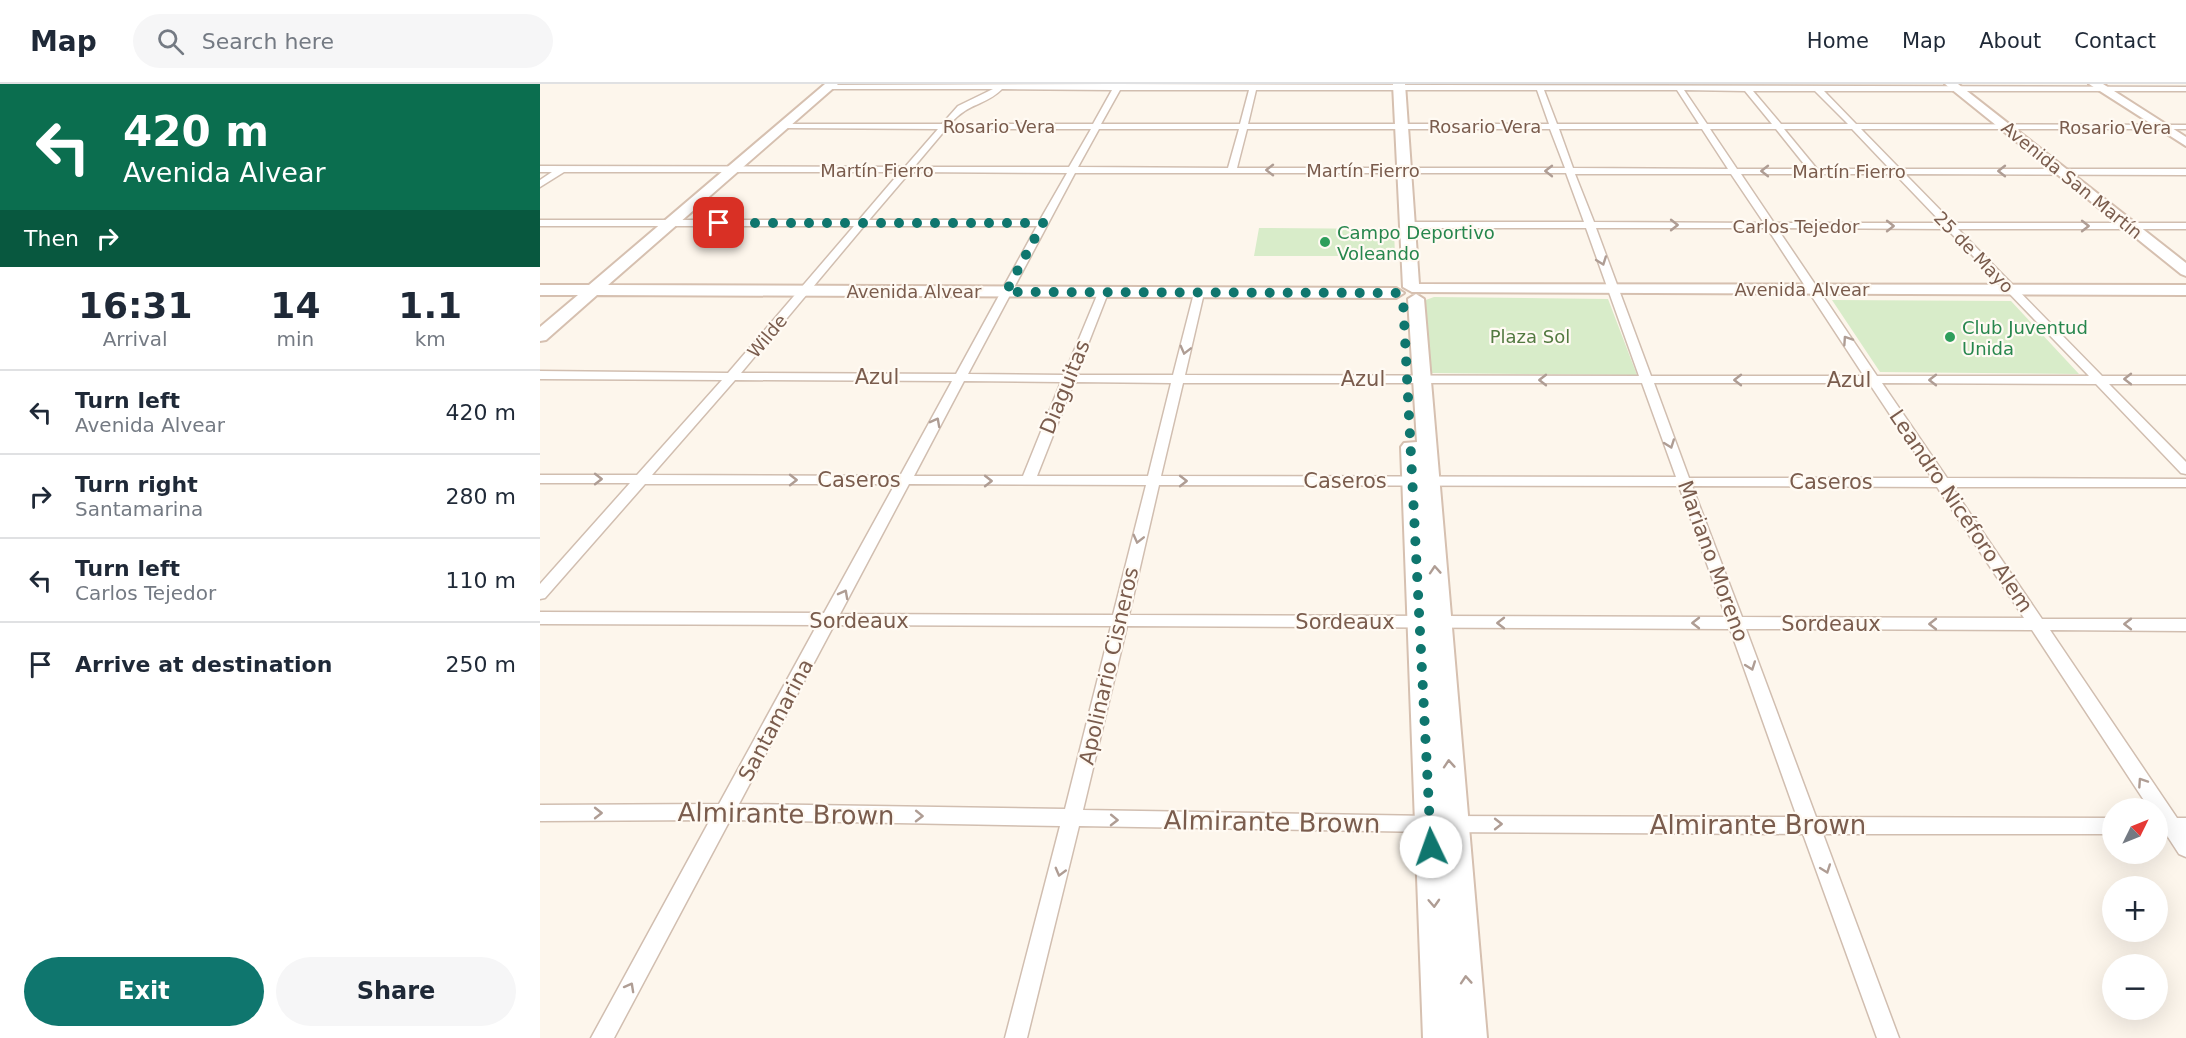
<!DOCTYPE html>
<meta charset="utf-8">
<style>
body{margin:0;font-family:"DejaVu Sans",sans-serif;background:#f6f6f7;color:#1f2937;height:100vh;display:flex;flex-direction:column;font-size:22px;white-space:nowrap}
*{box-sizing:border-box;margin:0}
p{font-size:20px;color:#747a83}
.icon{flex:none;width:33px;height:33px;fill:none;stroke:currentColor;stroke-width:2;stroke-linecap:round;stroke-linejoin:round}
.map{position:relative;flex:1;overflow:hidden}
.side{display:flex;flex-direction:column;background:#fff;width:540px}
.side>*{flex:none}
.top-card{background:#0b6e4f;color:#fff;overflow:hidden}
.needle{width:39px;rotate:47deg}
.controls{position:absolute;left:1562px;top:714px;display:grid;gap:12px}
.controls a{display:grid;place-items:center;width:66px;height:66px;border-radius:50%;background:#fff;box-shadow:0 6px 24px #0002;font-size:30px}
.pin{position:absolute;display:grid;place-items:center;width:51px;height:51px;color:#fff;margin:-26px;border-radius:12px;box-shadow:0 3px 9px #0006}
.me{position:absolute;width:66px;margin:-33px;rotate:357deg;stroke-linejoin:round;filter:drop-shadow(0 0 4px #0008)}
.turn{display:flex;align-items:center;gap:21px;height:126px;padding:0 24px;font-size:27px}
.turn .icon{width:78px;height:78px;stroke-width:2.5}
.turn b{display:block;font-size:42px;line-height:51px}
.then{display:flex;align-items:center;height:57px;padding:0 24px;background:#0003;gap:12px;font-size:22px}
.eta{display:flex;justify-content:space-evenly;align-items:center;height:102px;text-align:center}
.eta b{font-size:36px;font-weight:700;line-height:42px}
.action{display:flex;gap:12px;margin-top:auto;padding:12px 24px}
.action a{flex:1;height:69px;border-radius:36px;background:#0f766e;color:#fff;font-size:24px;font-weight:700;line-height:69px;text-align:center}
.action a+a{background:#f6f6f7;color:#1f2937}
ul{padding:0;list-style:none}
li{display:flex;align-items:center;gap:18px;height:84px;padding:0 24px;border-top:2px solid #e0e1e3}
li div{flex:1}
li b{display:block;font-size:22px}
li em{font-style:normal}
header{display:flex;align-items:center;gap:36px;box-sizing:border-box;height:84px;padding:0 30px;background:#fff;border-bottom:2px solid #e0e1e3}
header strong{font-size:28px}
nav{display:flex;gap:33px;margin-inline-start:auto;font-size:21px}
.search{width:420px;height:54px;background:#f6f6f7;display:flex;align-items:center;gap:15px;box-sizing:border-box;padding:0 21px;border-radius:33px;color:#747a83;font-size:22px}
main{display:flex;flex:1;min-height:0}
.map>svg:first-child{display:block}
.green{fill:#d8ecc9}
.lines{fill:none;stroke-linecap:round;stroke-linejoin:round}
.street-casing{stroke:#d1beb0;stroke-width:3}
.secondary-casing{stroke:#d6c0b0;stroke-width:4}
.street{fill:#fff;fill-rule:evenodd}
.secondary{fill:#fff;fill-rule:evenodd}
.oneway{stroke:#af9d94}
.route{stroke:#0f766e;stroke-width:10;stroke-dasharray:0 18}
.leisure-dot{fill:#2e9e5b;stroke:#fffaf3;stroke-width:2}
.labels{text-anchor:middle;dominant-baseline:central;stroke-width:4.5;stroke-linejoin:round;paint-order:stroke}
.far-street-label{font-size:18px;fill:#7a5c4d;stroke:#fffaf3}
.far-leisure-label{font-size:18px;fill:#27864d;stroke:#fffaf3;text-anchor:start}
.far-park-label{font-size:18px;fill:#537a41;stroke:#fffaf3}
.street-label{font-size:21px;fill:#7a5c4d;stroke:#fffaf3}
.near-street-label{font-size:26px;fill:#7a5c4d;stroke:#fffaf3}
</style>
<header>
<strong>Map</strong>
<div class="search"><svg class="icon" aria-label="search" viewBox="0 0 24 24"><circle cx="10" cy="10" r="6"/><path d="M15 15l6 6"/></svg>Search here</div>
<nav><a>Home</a><a>Map</a><a>About</a><a>Contact</a></nav>
</header>
<main>
<section class="side">
<div class="top-card">
<div class="turn"><svg class="icon" aria-label="left" viewBox="0 0 24 24"><path d="M17 20v-9H6M10 6l-5 5 5 5"/></svg><div><b>420 m</b>Avenida Alvear</div></div>
<div class="then">Then<svg class="icon" aria-label="right" viewBox="0 0 24 24"><path d="M7 20v-9h11M14 6l5 5-5 5"/></svg></div>
</div>
<div class="eta">
<div><b>16:31</b><p>Arrival</p></div>
<div><b>14</b><p>min</p></div>
<div><b>1.1</b><p>km</p></div>
</div>
<ul>
<li><svg class="icon" aria-label="left" viewBox="0 0 24 24"><path d="M17 20v-9H6M10 6l-5 5 5 5"/></svg><div><b>Turn left</b><p>Avenida Alvear</p></div><em>420 m</em></li>
<li><svg class="icon" aria-label="right" viewBox="0 0 24 24"><path d="M7 20v-9h11M14 6l5 5-5 5"/></svg><div><b>Turn right</b><p>Santamarina</p></div><em>280 m</em></li>
<li><svg class="icon" aria-label="left" viewBox="0 0 24 24"><path d="M17 20v-9H6M10 6l-5 5 5 5"/></svg><div><b>Turn left</b><p>Carlos Tejedor</p></div><em>110 m</em></li>
<li><svg class="icon" aria-label="arrive" viewBox="0 0 24 24"><path d="M6 21V4h12l-3 4 3 4H6"/></svg><div><b>Arrive at destination</b></div><em>250 m</em></li>
</ul>
<div class="action"><a>Exit</a><a>Share</a></div>
</section>
<div class="map">
<svg width="1646" height="954" viewBox="0 0 1646 954">
<rect width="100%" height="100%" fill="#fdf6ec"/>
<path class="green" d="M719,144L854,145L855,172H714Z
M894,213L1068,215L1097,291L890,289L883,217Z
M1292,216L1471,217L1539,290L1340,288Z"/>
<g class="lines">
<g class="street-casing">
<path id="street" d="M575,0L1646,3V7H1284L1316,40L1646,41V45H1321L1360,85H1646V91L1365,90L1413,139H1646V145H1418L1562,292H1646V300H1569L1646,378V390L1641,389L1556,300L1342,299L1407,394L1646,395V403H1412L1502,535H1646V547L1510,546L1637,734H1646V773L1639,770L1626,750H1617V724H1609L1492,546L1206,545L1276,733L1572,734V750H1283L1359,954H1337L1263,750L890,748L539,742L487,954H465L520,742L190,736L74,954H51L170,736L0,737V721L179,720L277,541L0,540V528L284,529L355,400H105L5,514L0,515V500L90,399H0V391H97L182,296L0,295V287L188,289L314,142H0V136H319L360,88H24L0,103V96L12,88H0V82L365,83L398,45L245,44L241,42L245,40H402L418,22L453,5H285L288,1ZM462,5L572,6L553,40H410C429,18 445,22 462,5ZM580,6H709L700,40H561ZM716,6H997L1009,40H708ZM1004,6H1137L1159,40H1017ZM1144,6L1205,7L1232,40H1167ZM1213,7H1275L1308,40H1241ZM406,45H551L529,83H374ZM559,45H699L688,84L538,83ZM707,45H1010L1025,84H697ZM1019,45H1162L1188,85L1033,84ZM1170,45H1236L1268,85H1197ZM1244,45H1312L1350,85H1277ZM370,88L527,89L500,136H329ZM535,89H1026L1044,138H866L861,141L866,144H1046L1099,292L645,291L664,209L659,206L654,209L633,291H536L568,209L563,206L558,209L524,291L428,290ZM1035,90H1191L1224,139L1054,138ZM1201,90H1355L1402,139H1234ZM324,142H497L416,290L201,289ZM1056,144H1227L1324,292H1111ZM1237,144L1407,145L1549,292H1337ZM195,296L412,297L360,392L112,391ZM424,297L521,298L483,392H374ZM534,298L631,299L608,392H497ZM643,299H1102L1136,393L621,392ZM1114,299H1329L1392,394H1149ZM369,400L606,401L573,531L300,530ZM619,401L1139,402L1186,533L589,531ZM1152,402L1397,403L1484,534L1202,533ZM294,541L571,542L525,725L199,720ZM587,542L1190,545L1257,733L890,732L543,726Z"/>
</g>
<g class="secondary-casing">
<path id="secondary" d="M285,0H298L68,201L856,204L864,209L856,214L57,211L6,256L0,257V243L38,211H0V201H49Z
M853,0H865L879,200L1646,201V211L872,208L863,203Z
M1405,0H1418L1646,179V192L1641,190Z
M1549,0H1563L1646,53V62Z
M876,210L884,215L947,954H883L861,363L864,359L877,358L868,215Z"/>
</g>
<use href="#street" class="street"/>
<use href="#secondary" class="secondary"/>
</g>
<defs><path id="oneway-chevron" d="M-2-3.5L2.5 0L-2 3.5" fill="none" stroke-width="1.6" stroke-linecap="round" stroke-linejoin="round" transform="scale(1.5)"/></defs>
<g class="oneway">
<use href="#oneway-chevron" transform="translate(730 86) rotate(-180)"/>
<use href="#oneway-chevron" transform="translate(1009 87) rotate(-180)"/>
<use href="#oneway-chevron" transform="translate(1225 87) rotate(-180)"/>
<use href="#oneway-chevron" transform="translate(1462 87) rotate(-180)"/>
<use href="#oneway-chevron" transform="translate(1134 141)"/>
<use href="#oneway-chevron" transform="translate(1350 142)"/>
<use href="#oneway-chevron" transform="translate(1545 142)"/>
<use href="#oneway-chevron" transform="translate(1062 177) rotate(70)"/>
<use href="#oneway-chevron" transform="translate(1307 256) rotate(-124)"/>
<use href="#oneway-chevron" transform="translate(645 266) rotate(104)"/>
<use href="#oneway-chevron" transform="translate(1588 295) rotate(-180)"/>
<use href="#oneway-chevron" transform="translate(1003 296) rotate(-180)"/>
<use href="#oneway-chevron" transform="translate(1198 296) rotate(-180)"/>
<use href="#oneway-chevron" transform="translate(1393 296) rotate(180)"/>
<use href="#oneway-chevron" transform="translate(396 338) rotate(-62)"/>
<use href="#oneway-chevron" transform="translate(1130 360) rotate(70)"/>
<use href="#oneway-chevron" transform="translate(58 395)"/>
<use href="#oneway-chevron" transform="translate(253 396)"/>
<use href="#oneway-chevron" transform="translate(448 397)"/>
<use href="#oneway-chevron" transform="translate(643 397)"/>
<use href="#oneway-chevron" transform="translate(598 455) rotate(104)"/>
<use href="#oneway-chevron" transform="translate(895 486) rotate(-94)"/>
<use href="#oneway-chevron" transform="translate(304 510) rotate(-62)"/>
<use href="#oneway-chevron" transform="translate(961 539) rotate(-180)"/>
<use href="#oneway-chevron" transform="translate(1156 539) rotate(-180)"/>
<use href="#oneway-chevron" transform="translate(1393 540) rotate(-180)"/>
<use href="#oneway-chevron" transform="translate(1588 540) rotate(-180)"/>
<use href="#oneway-chevron" transform="translate(1211 582) rotate(70)"/>
<use href="#oneway-chevron" transform="translate(909 680) rotate(-94)"/>
<use href="#oneway-chevron" transform="translate(1602 698) rotate(-124)"/>
<use href="#oneway-chevron" transform="translate(58 729)"/>
<use href="#oneway-chevron" transform="translate(379 732) rotate(1)"/>
<use href="#oneway-chevron" transform="translate(574 736) rotate(1)"/>
<use href="#oneway-chevron" transform="translate(958 740)"/>
<use href="#oneway-chevron" transform="translate(1286 785) rotate(70)"/>
<use href="#oneway-chevron" transform="translate(520 788) rotate(105)"/>
<use href="#oneway-chevron" transform="translate(894 819) rotate(87)"/>
<use href="#oneway-chevron" transform="translate(926 896) rotate(-94)"/>
<use href="#oneway-chevron" transform="translate(90 903) rotate(-61)"/>
</g>
<g class="lines">
<path class="route" d="M179,139H503L466,208L856,209L863,215L891,763"/>
</g>
<g class="leisure-dot">
<circle cx="785" cy="158" r="6"/>
<circle cx="1410" cy="253" r="6"/>
</g>
<g class="labels">
<g class="far-street-label">
<text x="459" y="42">Rosario Vera</text>
<text x="945" y="42">Rosario Vera</text>
<text x="1575" y="43">Rosario Vera</text>
<text x="337" y="86">Martín Fierro</text>
<text x="823" y="86">Martín Fierro</text>
<text x="1309" y="87">Martín Fierro</text>
<text transform="translate(1532 96) rotate(39)">Avenida San Martín</text>
<text x="1256" y="142">Carlos Tejedor</text>
<text transform="translate(1434 168) rotate(46)">25 de Mayo</text>
<text x="1262" y="205">Avenida Alvear</text>
<text x="374" y="207">Avenida Alvear</text>
<text transform="translate(227 252) rotate(-50)">Wilde</text>
</g>
<g class="far-leisure-label">
<text x="797" y="148">Campo Deportivo<tspan x="797" dy="21">Voleando</tspan></text>
<text x="1422" y="243">Club Juventud<tspan x="1422" dy="21">Unida</tspan></text>
</g>
<g class="far-park-label">
<text x="990" y="252">Plaza Sol</text>
</g>
<g class="street-label">
<text x="337" y="293">Azul</text>
<text x="823" y="295">Azul</text>
<text x="1309" y="296">Azul</text>
<text transform="translate(525 303) rotate(-68)">Diaguitas</text>
<text x="319" y="396">Caseros</text>
<text x="805" y="397">Caseros</text>
<text x="1291" y="398">Caseros</text>
<text transform="translate(1421 427) rotate(56)">Leandro Nicéforo Alem</text>
<text transform="translate(1173 477) rotate(70)">Mariano Moreno</text>
<text x="319" y="537">Sordeaux</text>
<text x="805" y="538">Sordeaux</text>
<text x="1291" y="540">Sordeaux</text>
<text transform="translate(569 582) rotate(-77)">Apolinario Cisneros</text>
<text transform="translate(236 636) rotate(-62)">Santamarina</text>
</g>
<g class="near-street-label">
<text transform="translate(246 730) rotate(1)">Almirante Brown</text>
<text transform="translate(732 738) rotate(1)">Almirante Brown</text>
<text x="1218" y="741">Almirante Brown</text>
</g>
</g>
</svg>
<div class="controls">
<a><svg class="needle" viewBox="-14 -14 28 28"><path d="M0-13l5 13h-10z" fill="#e53935"/><path d="M0 13l5-13h-10z" fill="#747a83"/></svg></a>
<a>+</a>
<a>−</a>
</div>
<div class="pin" style="left:179px;top:139px;background:#d93025"><svg class="icon" aria-label="arrive" viewBox="0 0 24 24"><path d="M6 21V4h12l-3 4 3 4H6"/></svg></div>
<svg class="me" style="left:891px;top:763px" viewBox="-20 -20 40 40"><circle r="19" fill="#fff"/><path d="M0-13L10 11 0 6-10 11z" fill="#0f766e"/></svg>
</div>
</main>
